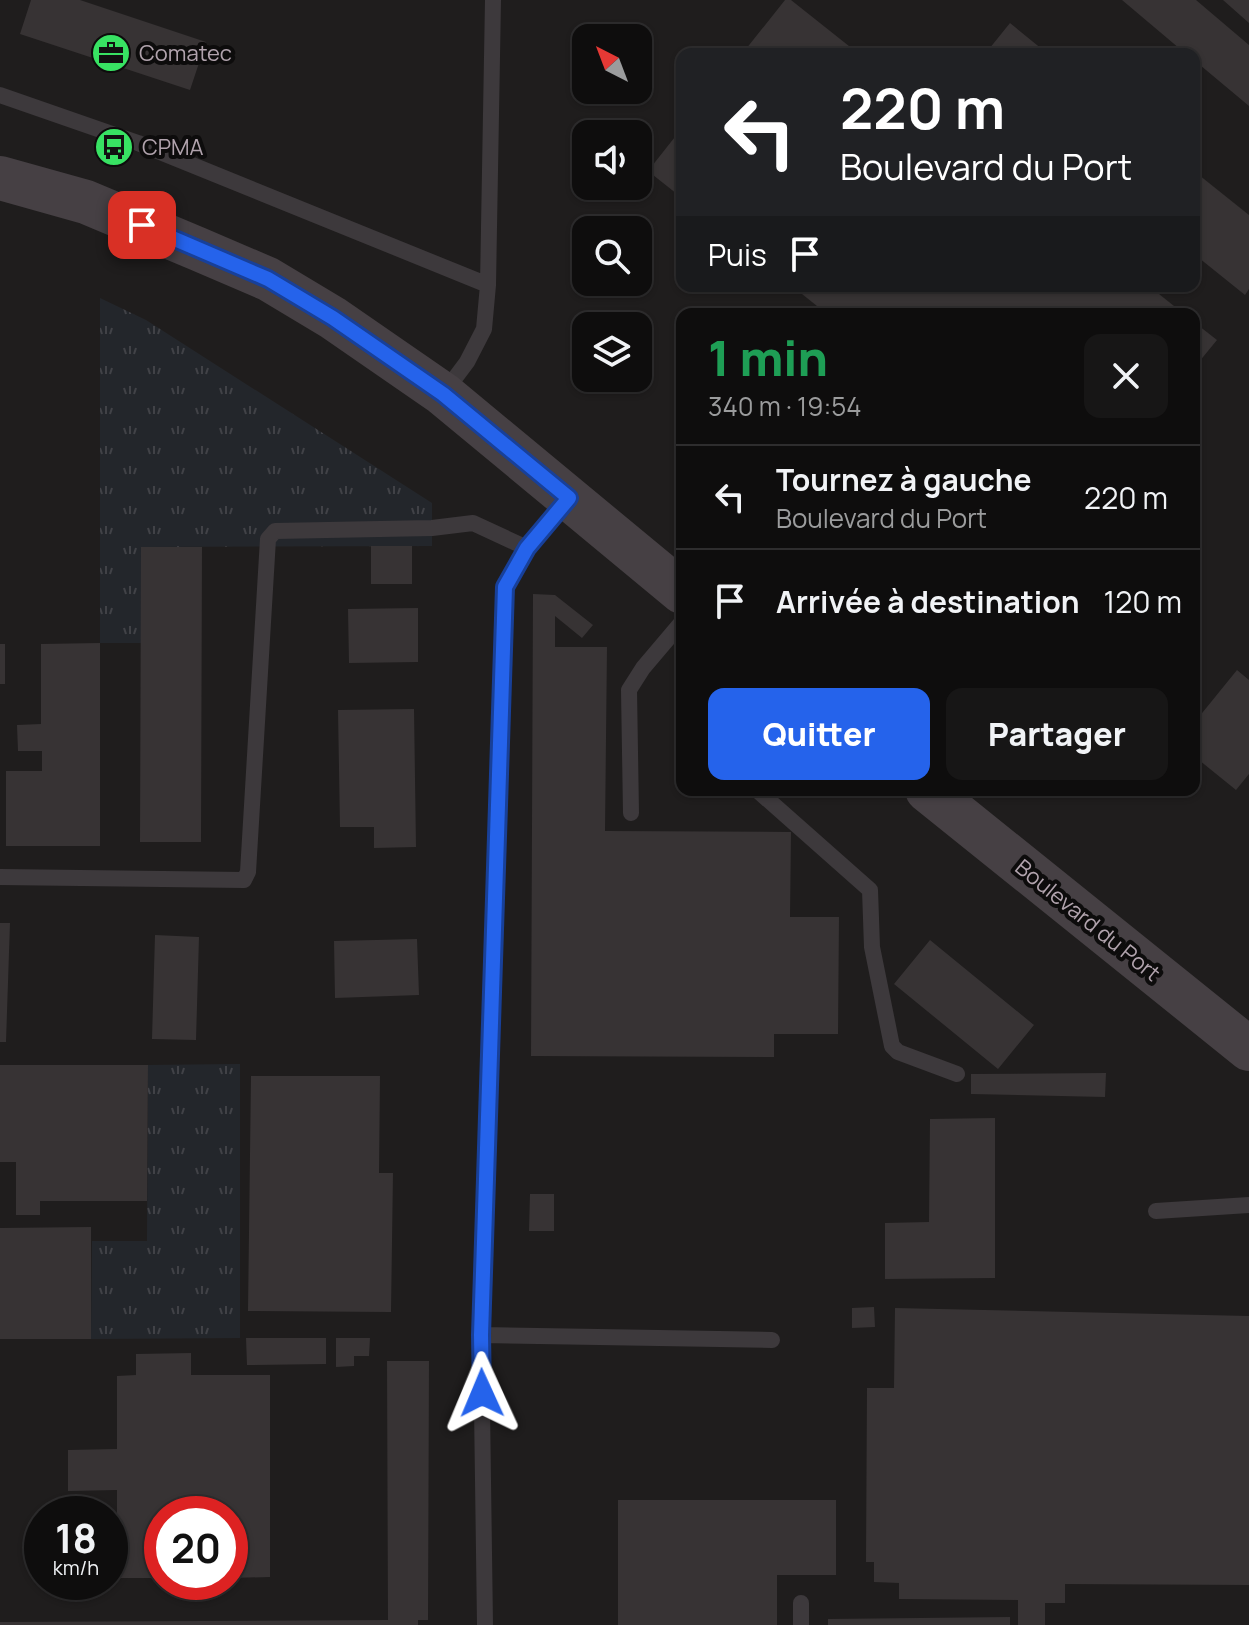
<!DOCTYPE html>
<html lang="fr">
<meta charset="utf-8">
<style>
body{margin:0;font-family:Manrope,sans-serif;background:#171616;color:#f1f3f6;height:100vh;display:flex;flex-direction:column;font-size:30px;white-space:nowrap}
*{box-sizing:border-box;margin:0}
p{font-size:26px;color:#9b9c9d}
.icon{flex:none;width:44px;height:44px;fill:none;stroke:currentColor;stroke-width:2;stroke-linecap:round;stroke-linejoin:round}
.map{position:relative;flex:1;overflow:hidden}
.details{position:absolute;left:676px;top:308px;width:524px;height:488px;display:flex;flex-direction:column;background:#0e0d0d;border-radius:16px;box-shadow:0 2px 6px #0004,0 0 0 2px #2e2d2e}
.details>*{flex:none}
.banner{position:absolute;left:676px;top:48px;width:524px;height:244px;border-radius:16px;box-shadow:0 2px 6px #0004,0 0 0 2px #2e2d2e;background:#202124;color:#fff;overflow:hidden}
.needle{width:52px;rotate:318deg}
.tools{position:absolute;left:572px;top:24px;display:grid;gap:16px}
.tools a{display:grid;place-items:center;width:80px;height:80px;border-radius:16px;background:#0e0d0d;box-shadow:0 2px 6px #0004,0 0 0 2px #2e2d2e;font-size:40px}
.speed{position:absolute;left:24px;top:1496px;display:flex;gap:16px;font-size:40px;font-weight:700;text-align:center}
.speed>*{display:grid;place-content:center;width:104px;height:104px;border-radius:50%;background:#0e0d0d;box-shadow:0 2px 6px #0004,0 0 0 2px #2e2d2e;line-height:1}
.speed small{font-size:20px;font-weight:400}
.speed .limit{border:12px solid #d22;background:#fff;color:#111}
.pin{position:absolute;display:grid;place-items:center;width:68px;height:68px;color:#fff;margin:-34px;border-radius:16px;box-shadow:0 4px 12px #0006}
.me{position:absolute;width:88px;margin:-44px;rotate:359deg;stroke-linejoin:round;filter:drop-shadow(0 0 6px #0008)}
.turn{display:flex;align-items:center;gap:28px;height:168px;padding:0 32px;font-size:36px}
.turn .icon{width:104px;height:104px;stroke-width:2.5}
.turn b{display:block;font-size:56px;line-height:68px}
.then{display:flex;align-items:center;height:76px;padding:0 32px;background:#0003;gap:16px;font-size:30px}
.round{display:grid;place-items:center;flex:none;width:84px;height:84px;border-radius:16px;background:#171616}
.summary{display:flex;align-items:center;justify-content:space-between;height:136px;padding:0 32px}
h1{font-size:48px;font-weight:800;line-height:60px;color:#1e9e55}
.button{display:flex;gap:16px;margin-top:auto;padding:16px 32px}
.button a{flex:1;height:92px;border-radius:16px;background:#2563eb;color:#fff;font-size:32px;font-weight:800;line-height:92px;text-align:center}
.button a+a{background:#171616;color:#f1f3f6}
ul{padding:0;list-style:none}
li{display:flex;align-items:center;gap:24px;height:104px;padding:0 32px;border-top:2px solid #2e2d2e}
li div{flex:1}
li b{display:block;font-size:30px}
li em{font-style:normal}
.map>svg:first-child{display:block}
.built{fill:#1f1d1d;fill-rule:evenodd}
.grass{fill:url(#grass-tufts)}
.building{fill:#373334}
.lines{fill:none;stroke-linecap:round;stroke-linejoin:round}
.lane{stroke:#3d393c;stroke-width:16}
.secondary{stroke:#464044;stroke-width:44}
.route-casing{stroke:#184099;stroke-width:20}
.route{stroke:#2563eb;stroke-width:14}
.labels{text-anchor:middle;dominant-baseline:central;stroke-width:8;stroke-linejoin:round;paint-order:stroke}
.poi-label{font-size:22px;fill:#b1a3ad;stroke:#0d0c0c;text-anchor:start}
.street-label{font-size:22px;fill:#b1a3ad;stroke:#0d0c0c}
</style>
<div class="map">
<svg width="1249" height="1625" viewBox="0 0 1249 1625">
<defs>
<pattern id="grass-tufts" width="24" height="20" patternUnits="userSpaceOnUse" patternTransform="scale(2)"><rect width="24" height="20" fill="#23262b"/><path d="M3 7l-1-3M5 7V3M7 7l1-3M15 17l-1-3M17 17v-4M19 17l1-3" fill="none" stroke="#414247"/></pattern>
</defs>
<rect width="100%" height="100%" fill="#121111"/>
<path class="built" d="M0,0H1249V1625H0ZM586,38H638V90H586ZM682,54H1194V286H682ZM586,134H638V186H586ZM586,230H638V282H586ZM682,314H1194V790H682ZM586,326H638V378H586ZM42,1514H110V1582H42ZM162,1514H230V1582H162Z"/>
<path class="grass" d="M100,298L146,320L432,503V546L142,547L141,643H100Z
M240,1064V1338L91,1339L92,1241H147L148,1065Z"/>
<path class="building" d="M31,0H80L206,42L190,90L20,34Z
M785,0H791L859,54H742Z
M1122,0H1196L1249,45V106L1194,60V54H1186Z
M1223,0H1249V23Z
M1010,23L1048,54H985Z
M682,128V198L648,171Z
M1194,171L1249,215V289L1245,295L1194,254Z
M792,286H1149L1184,314H827Z
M1194,322L1217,340L1194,368Z
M371,546H412V584H371Z
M141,547H202L201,842H140Z
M533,594L555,595L593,625L582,638L555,616V647H607L605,831L791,832L790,917H839L838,1034H774V1057L531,1056Z
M418,608V662L349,663L348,609Z
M100,643V846H6V771H42V751H18L17,725L41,724V644Z
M0,644H5V684H0Z
M1237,670L1249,680V774L1236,790L1194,756V723Z
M414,709L416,847L374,848V827H340L338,710Z
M0,923H10L6,1042H0Z
M155,935L199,937L196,1040L152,1039Z
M417,939L419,995L335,998L334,941Z
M930,940L1034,1025L998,1069L894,984Z
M0,1065H148L147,1201H40V1215H16V1162H0Z
M1106,1073L1105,1097L971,1094V1074Z
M251,1076H380L379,1173H393L391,1312L248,1311Z
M995,1118V1278L885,1279V1223L929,1222L930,1119Z
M530,1194H554V1231H529Z
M91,1227V1339H0V1228Z
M874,1307L875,1327L852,1328V1308Z
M895,1308L1249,1316V1585L1065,1584V1603H1045V1625H1018V1600L899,1599V1583L874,1582V1562H866L867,1388H894Z
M246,1338H326V1364L247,1365Z
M336,1338H370L369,1356H354V1366L336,1367Z
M191,1353V1375H270V1577L230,1578V1514H162V1578H117V1490L68,1491V1450L117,1449V1376L136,1375V1354Z
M387,1361H429L428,1620H418V1625H0V1622L388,1620Z
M618,1500H836V1575H777V1625H618Z
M1010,1617V1625H828V1619Z"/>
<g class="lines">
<path class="lane" d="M0,95L138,143L488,285
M443,394L467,362L484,329L488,285L493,0
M757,790L870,890L872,947L892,1046L898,1052L957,1074
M631,813L629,690L643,668L682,622
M0,877L244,880L248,872L268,539L275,531L432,528L473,523L527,548
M1156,1211L1249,1205
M481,1335L772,1340
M801,1603V1625
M485,1625L481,1335L505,587L527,548L568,500"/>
<path class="secondary" d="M0,178L86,202L198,249L268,279L333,318L443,394L682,592
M927,790L1249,1049"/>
</g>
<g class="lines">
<g class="route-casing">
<path id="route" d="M142,225L268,279L333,318L443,394L569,498L527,548L505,587L481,1335L482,1393"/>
</g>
<use href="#route" class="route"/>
</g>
<defs>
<g id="office-disc" transform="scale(2)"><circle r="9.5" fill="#38e263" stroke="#0d0c0c"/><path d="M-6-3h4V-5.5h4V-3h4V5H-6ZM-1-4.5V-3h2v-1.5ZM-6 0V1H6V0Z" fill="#111"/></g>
<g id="bus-disc" transform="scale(2)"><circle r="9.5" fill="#38e263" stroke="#0d0c0c"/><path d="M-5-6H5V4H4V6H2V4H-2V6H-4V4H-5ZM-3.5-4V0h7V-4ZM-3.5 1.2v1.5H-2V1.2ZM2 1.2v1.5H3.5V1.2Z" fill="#111"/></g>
</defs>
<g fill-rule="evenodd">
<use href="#office-disc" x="111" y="53"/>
<use href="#bus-disc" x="114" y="147"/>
</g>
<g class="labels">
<g class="poi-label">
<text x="139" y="53">Comatec</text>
<text x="142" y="147">CPMA</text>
</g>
<g class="street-label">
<text transform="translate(1088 920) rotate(39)">Boulevard du Port</text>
</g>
</g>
</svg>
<div class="tools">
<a><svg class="needle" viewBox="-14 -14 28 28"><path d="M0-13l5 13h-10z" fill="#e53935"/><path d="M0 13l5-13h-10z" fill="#9b9c9d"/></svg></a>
<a><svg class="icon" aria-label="sound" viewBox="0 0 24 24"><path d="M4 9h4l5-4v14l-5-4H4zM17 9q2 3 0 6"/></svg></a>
<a><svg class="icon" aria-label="search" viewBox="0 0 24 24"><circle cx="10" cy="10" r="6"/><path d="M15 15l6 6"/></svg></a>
<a><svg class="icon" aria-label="layers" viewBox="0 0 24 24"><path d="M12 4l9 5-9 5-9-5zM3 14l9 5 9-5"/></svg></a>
</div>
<div class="speed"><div>18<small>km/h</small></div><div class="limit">20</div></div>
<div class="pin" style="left:142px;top:225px;background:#d93025"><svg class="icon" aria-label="arrive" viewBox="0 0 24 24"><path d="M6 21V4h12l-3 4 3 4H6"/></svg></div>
<svg class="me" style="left:482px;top:1393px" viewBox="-20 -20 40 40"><path d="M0-17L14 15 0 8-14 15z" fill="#2563eb" stroke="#fff" stroke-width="4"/></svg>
<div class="banner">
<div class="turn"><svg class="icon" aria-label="left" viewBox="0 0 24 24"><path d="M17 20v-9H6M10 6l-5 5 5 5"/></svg><div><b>220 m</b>Boulevard du Port</div></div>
<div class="then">Puis<svg class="icon" aria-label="arrive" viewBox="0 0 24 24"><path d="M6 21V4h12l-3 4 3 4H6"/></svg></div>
</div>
<section class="details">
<div class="summary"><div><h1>1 min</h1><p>340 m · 19:54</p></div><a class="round"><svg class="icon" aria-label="close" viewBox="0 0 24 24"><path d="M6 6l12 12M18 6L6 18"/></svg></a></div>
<ul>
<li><svg class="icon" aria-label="left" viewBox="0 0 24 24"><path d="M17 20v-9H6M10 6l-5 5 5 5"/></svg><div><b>Tournez à gauche</b><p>Boulevard du Port</p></div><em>220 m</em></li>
<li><svg class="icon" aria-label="arrive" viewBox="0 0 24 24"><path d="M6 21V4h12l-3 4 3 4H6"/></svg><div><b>Arrivée à destination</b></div><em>120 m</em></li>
</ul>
<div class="button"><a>Quitter</a><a>Partager</a></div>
</section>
</div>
